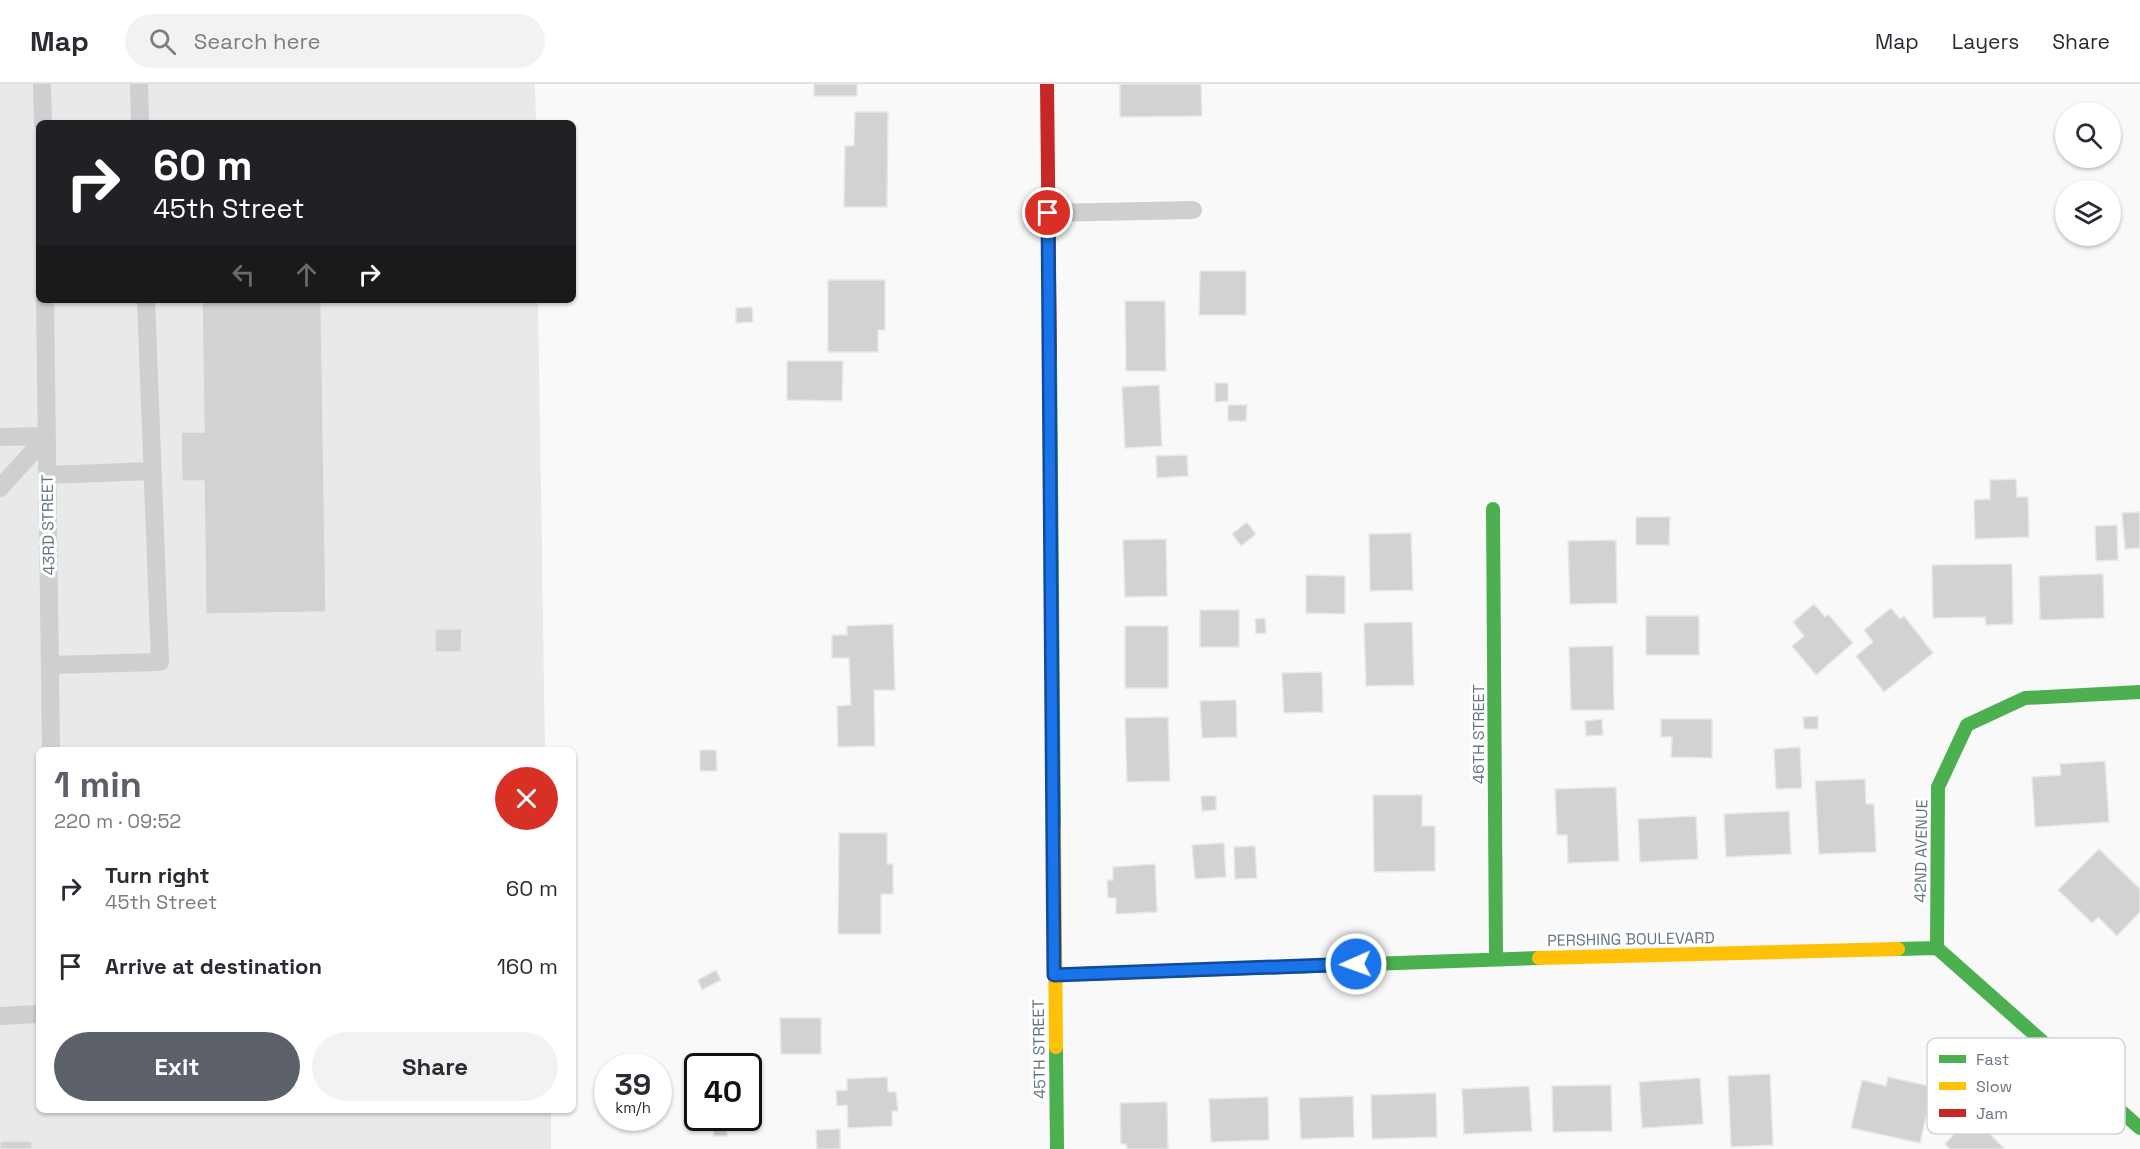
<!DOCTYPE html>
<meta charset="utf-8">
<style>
body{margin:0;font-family:"Space Grotesk",sans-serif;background:#f2f2f3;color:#2b2b33;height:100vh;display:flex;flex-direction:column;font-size:22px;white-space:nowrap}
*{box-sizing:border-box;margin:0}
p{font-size:20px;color:#7c7c81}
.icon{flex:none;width:33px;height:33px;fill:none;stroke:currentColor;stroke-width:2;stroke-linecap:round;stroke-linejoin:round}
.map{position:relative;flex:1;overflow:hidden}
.drawer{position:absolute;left:36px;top:663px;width:540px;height:366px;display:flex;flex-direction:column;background:#fff;border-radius:9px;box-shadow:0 2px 4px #0004}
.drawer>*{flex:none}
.top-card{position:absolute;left:36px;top:36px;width:540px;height:183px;border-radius:9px;box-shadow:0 2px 4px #0004;background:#202124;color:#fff;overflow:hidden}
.tools{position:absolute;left:2055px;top:18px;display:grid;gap:12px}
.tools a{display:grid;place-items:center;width:66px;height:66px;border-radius:50%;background:#fff;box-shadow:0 2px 4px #0004;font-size:30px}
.speed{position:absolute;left:594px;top:969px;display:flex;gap:12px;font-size:30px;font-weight:700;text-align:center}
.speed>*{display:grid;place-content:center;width:78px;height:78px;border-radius:50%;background:#fff;box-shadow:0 2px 4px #0004;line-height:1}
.speed small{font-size:15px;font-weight:400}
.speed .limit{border:3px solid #111;border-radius:9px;background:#fff;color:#111}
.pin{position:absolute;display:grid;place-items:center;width:51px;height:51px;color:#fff;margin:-26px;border:3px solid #fff;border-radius:50%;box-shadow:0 2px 6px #0007}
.me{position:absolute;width:66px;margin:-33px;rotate:268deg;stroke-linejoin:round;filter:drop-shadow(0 0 4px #0008)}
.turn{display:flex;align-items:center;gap:21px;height:126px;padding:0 18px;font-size:27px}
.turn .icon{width:78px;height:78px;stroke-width:2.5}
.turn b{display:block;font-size:42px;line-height:51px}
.lanes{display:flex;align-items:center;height:57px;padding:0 18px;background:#0003;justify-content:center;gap:30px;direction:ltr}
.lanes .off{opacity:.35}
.round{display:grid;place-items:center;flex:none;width:63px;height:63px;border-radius:32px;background:#f2f2f3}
.overview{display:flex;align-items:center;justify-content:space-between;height:102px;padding:0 18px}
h1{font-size:36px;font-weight:700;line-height:45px;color:#5c6169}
.action{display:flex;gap:12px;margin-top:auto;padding:12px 18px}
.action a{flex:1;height:69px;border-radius:36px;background:#5c6169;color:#fff;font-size:24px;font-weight:700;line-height:69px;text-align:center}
.action a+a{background:#f2f2f3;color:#2b2b33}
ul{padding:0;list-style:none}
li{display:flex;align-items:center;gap:18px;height:78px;padding:0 18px}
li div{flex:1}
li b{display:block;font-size:22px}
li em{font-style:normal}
header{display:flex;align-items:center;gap:36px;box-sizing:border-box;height:84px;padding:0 30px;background:#fff;border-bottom:2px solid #e1e1e2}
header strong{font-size:28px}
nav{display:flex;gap:33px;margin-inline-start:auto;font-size:21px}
.search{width:420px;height:54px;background:#f2f2f3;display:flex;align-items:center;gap:15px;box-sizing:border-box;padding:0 21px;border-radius:33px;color:#7c7c81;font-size:22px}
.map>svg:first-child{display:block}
.built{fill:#e8e9e9}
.building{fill:#d0d2d3;stroke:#e8e8e8;stroke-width:1.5}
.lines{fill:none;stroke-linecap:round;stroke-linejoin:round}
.lane{stroke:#cecfd0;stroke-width:18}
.fast{stroke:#4caf50;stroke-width:14}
.slow{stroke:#ffc107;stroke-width:14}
.jam{stroke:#c62828;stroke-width:14}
.route-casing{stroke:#114b97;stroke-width:15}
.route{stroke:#1a73e8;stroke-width:10}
.labels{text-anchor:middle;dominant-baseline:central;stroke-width:6;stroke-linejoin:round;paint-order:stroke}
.street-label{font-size:16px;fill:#657683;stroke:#fff}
.key{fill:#fff;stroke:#d1d6da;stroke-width:1.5}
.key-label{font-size:16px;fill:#657683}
</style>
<header>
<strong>Map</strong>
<div class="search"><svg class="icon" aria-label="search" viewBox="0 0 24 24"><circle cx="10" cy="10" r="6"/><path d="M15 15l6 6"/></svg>Search here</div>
<nav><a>Map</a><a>Layers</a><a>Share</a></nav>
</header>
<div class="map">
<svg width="2140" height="1065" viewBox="0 0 2140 1065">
<rect width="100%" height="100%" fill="#f9f9f9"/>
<path class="built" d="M0,0H535L536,39H39V216H538L545,666H39V1026H551V1065H0Z"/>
<path class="building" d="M814,0H857V12H814Z
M1120,0H1201L1202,32L1120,33Z
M855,28H888L887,123H844L845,62H854Z
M1200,187H1246V231H1199Z
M828,196H885V246H878V268H828Z
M202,216H321L326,528L206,530L204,397H182L181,348H204Z
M1125,217H1165L1166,287H1126Z
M752,223L753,238L736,239V224Z
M787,277H843L842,317L787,316Z
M1215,299H1228V317L1215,318Z
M1159,301L1162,362L1125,364L1122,303Z
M1228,321H1247L1246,337H1228Z
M1187,371L1188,392L1157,394L1156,372Z
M2016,395L2017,413H2028L2029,453L1975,455L1974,416L1990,415V396Z
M2140,428V464L2125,465L2122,429Z
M1636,433H1670L1669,461H1636Z
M1247,438L1256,450L1241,462L1232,450Z
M2117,441L2118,476L2096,477L2095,442Z
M1411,449L1413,506L1370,507L1369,450Z
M1166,455L1167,512L1125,513L1123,456Z
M1616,456L1617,519L1570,520L1568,457Z
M2012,480L2013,540L1986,541L1985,533L1933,534L1932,481Z
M2103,490L2104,534L2040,536L2039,492Z
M1306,491L1345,492V530L1306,529Z
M1814,520L1825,533L1828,530L1853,559L1816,591L1792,562L1804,552L1793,538Z
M1891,524L1900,535L1904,532L1933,569L1884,608L1856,572L1873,558L1864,546Z
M1200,526H1239V563H1200Z
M1646,532H1699V571H1646Z
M1265,534L1266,549L1256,550L1255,535Z
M1412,538L1414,601L1366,602L1364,539Z
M893,540L895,606H874L875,662L838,663L837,622L851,621L849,574H832V551H847V542Z
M1125,542H1168V604H1125Z
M435,545H462L461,568H435Z
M1613,562L1614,626H1571L1569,563Z
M1322,588L1323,628L1284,629L1282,589Z
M1236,616L1237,653L1202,654L1200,617Z
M1818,632V645H1804L1803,633Z
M1168,633L1170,697L1127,698L1125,634Z
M1602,635L1603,651L1586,652L1585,637Z
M1661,635H1712V674L1671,673L1672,653H1661Z
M1800,663L1802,704L1776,705L1774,665Z
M700,666H716L717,687H700Z
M2105,677L2109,738L2035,743L2032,693L2061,691L2060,680Z
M1865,695L1866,720H1874L1876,768L1819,770L1815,697Z
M1616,703L1619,777L1568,779L1567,751H1557L1555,705Z
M1373,711H1422V742H1435V787L1374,788Z
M1201,712H1216V726L1202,727Z
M1789,727L1791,770L1726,773L1724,730Z
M1696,732L1698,775L1640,778L1638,735Z
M839,749H887V780H893V810H881V850H838Z
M1224,759L1226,793L1195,795L1192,761Z
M1255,762L1257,794L1235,795L1234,763Z
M2099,765L2140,805V828L2117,852L2098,833L2092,839L2058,806Z
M1155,780L1157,828L1116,830V814H1108L1107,796H1113V783Z
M716,886L721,896L702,906L698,896Z
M780,934H821V970H781Z
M1770,990L1773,1061L1731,1063L1728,992Z
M887,993L888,1008H896L898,1027H892V1042L848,1044L847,1021L837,1022L836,1007L847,1006V995Z
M1888,993L1933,1003L1920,1059L1851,1044L1862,996L1886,1002Z
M1700,994L1703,1040L1642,1044L1639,998Z
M1611,1001L1612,1047L1553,1048L1552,1002Z
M1529,1002L1532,1047L1464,1050L1462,1005Z
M1436,1009L1437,1053L1372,1055L1371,1011Z
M1353,1012L1354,1053L1301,1055L1299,1014Z
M1268,1013L1269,1056L1211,1058L1209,1015Z
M1167,1018L1168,1065H1127L1126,1060H1121L1120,1019Z
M1971,1032L2004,1064L2003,1065H1950L1945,1060Z
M713,1034H726L727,1052H714Z
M840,1045V1065H817L816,1046Z
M0,1057H32V1065H0Z"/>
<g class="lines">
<path class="lane" d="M42,0L43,39
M139,0L140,39
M1048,129L1193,126
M45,216L51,666
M0,353L47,352
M47,391L152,387
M0,404L47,352
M50,581L160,578L146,216
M0,932L39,930"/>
<path class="fast" d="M1050,271L1054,745
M1493,425L1496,875
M1937,864L1938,703L1967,641L2025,614L2140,608
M1898,865L1937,864L2140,1044
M1054,891L1539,874
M1056,963L1057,1065"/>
<path class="slow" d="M1054,745L1056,963
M1539,874L1898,865"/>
<path class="jam" d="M1047,0L1050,271"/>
</g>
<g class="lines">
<g class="route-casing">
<path id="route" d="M1048,129L1054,891L1356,880"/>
</g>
<use href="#route" class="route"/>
</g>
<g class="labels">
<g class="street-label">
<text transform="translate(48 441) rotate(-91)">43RD STREET</text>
<text transform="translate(1478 650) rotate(-90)">46TH STREET</text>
<text transform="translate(1921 767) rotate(-89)">42ND AVENUE</text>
<text transform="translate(1631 855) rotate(-1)">PERSHING BOULEVARD</text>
<text transform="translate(1039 965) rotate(-91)">45TH STREET</text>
</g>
</g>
<rect x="1927" y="954" width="198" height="96" rx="9" class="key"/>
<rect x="1939" y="971" width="27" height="8" fill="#4caf50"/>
<rect x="1939" y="998" width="27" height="8" fill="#ffc107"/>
<rect x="1939" y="1025" width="27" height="8" fill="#c62828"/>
<g class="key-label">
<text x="1976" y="981">Fast</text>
<text x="1976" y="1008">Slow</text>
<text x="1976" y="1035">Jam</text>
</g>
</svg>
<div class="tools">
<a><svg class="icon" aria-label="search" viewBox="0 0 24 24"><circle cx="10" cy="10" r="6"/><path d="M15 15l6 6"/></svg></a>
<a><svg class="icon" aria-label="layers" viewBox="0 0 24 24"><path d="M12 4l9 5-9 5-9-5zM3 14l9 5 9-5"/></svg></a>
</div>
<div class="speed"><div>39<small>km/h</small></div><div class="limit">40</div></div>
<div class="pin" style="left:1048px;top:129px;background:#d93025"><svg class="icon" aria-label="arrive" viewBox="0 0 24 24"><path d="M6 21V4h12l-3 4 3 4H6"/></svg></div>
<svg class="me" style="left:1356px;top:880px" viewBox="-20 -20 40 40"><circle r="17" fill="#1a73e8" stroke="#fff" stroke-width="3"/><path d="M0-11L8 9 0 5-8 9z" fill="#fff"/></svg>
<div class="top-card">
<div class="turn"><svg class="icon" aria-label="right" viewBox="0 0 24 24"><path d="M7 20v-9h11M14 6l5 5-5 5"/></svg><div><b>60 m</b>45th Street</div></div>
<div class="lanes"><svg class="icon off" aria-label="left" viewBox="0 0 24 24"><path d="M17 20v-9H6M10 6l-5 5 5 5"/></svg><svg class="icon off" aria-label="ahead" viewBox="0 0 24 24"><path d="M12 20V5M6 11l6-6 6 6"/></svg><svg class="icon" aria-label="right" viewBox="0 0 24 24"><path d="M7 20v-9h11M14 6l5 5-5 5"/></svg></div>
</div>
<section class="drawer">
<div class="overview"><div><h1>1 min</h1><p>220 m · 09:52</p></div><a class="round" style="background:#d93025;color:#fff"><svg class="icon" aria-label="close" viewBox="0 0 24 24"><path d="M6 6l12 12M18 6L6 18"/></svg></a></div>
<ul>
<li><svg class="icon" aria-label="right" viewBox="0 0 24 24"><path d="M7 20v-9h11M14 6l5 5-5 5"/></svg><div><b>Turn right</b><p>45th Street</p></div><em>60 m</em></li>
<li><svg class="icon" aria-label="arrive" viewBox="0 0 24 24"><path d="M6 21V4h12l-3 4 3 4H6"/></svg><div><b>Arrive at destination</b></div><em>160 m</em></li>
</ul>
<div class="action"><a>Exit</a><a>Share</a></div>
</section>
</div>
